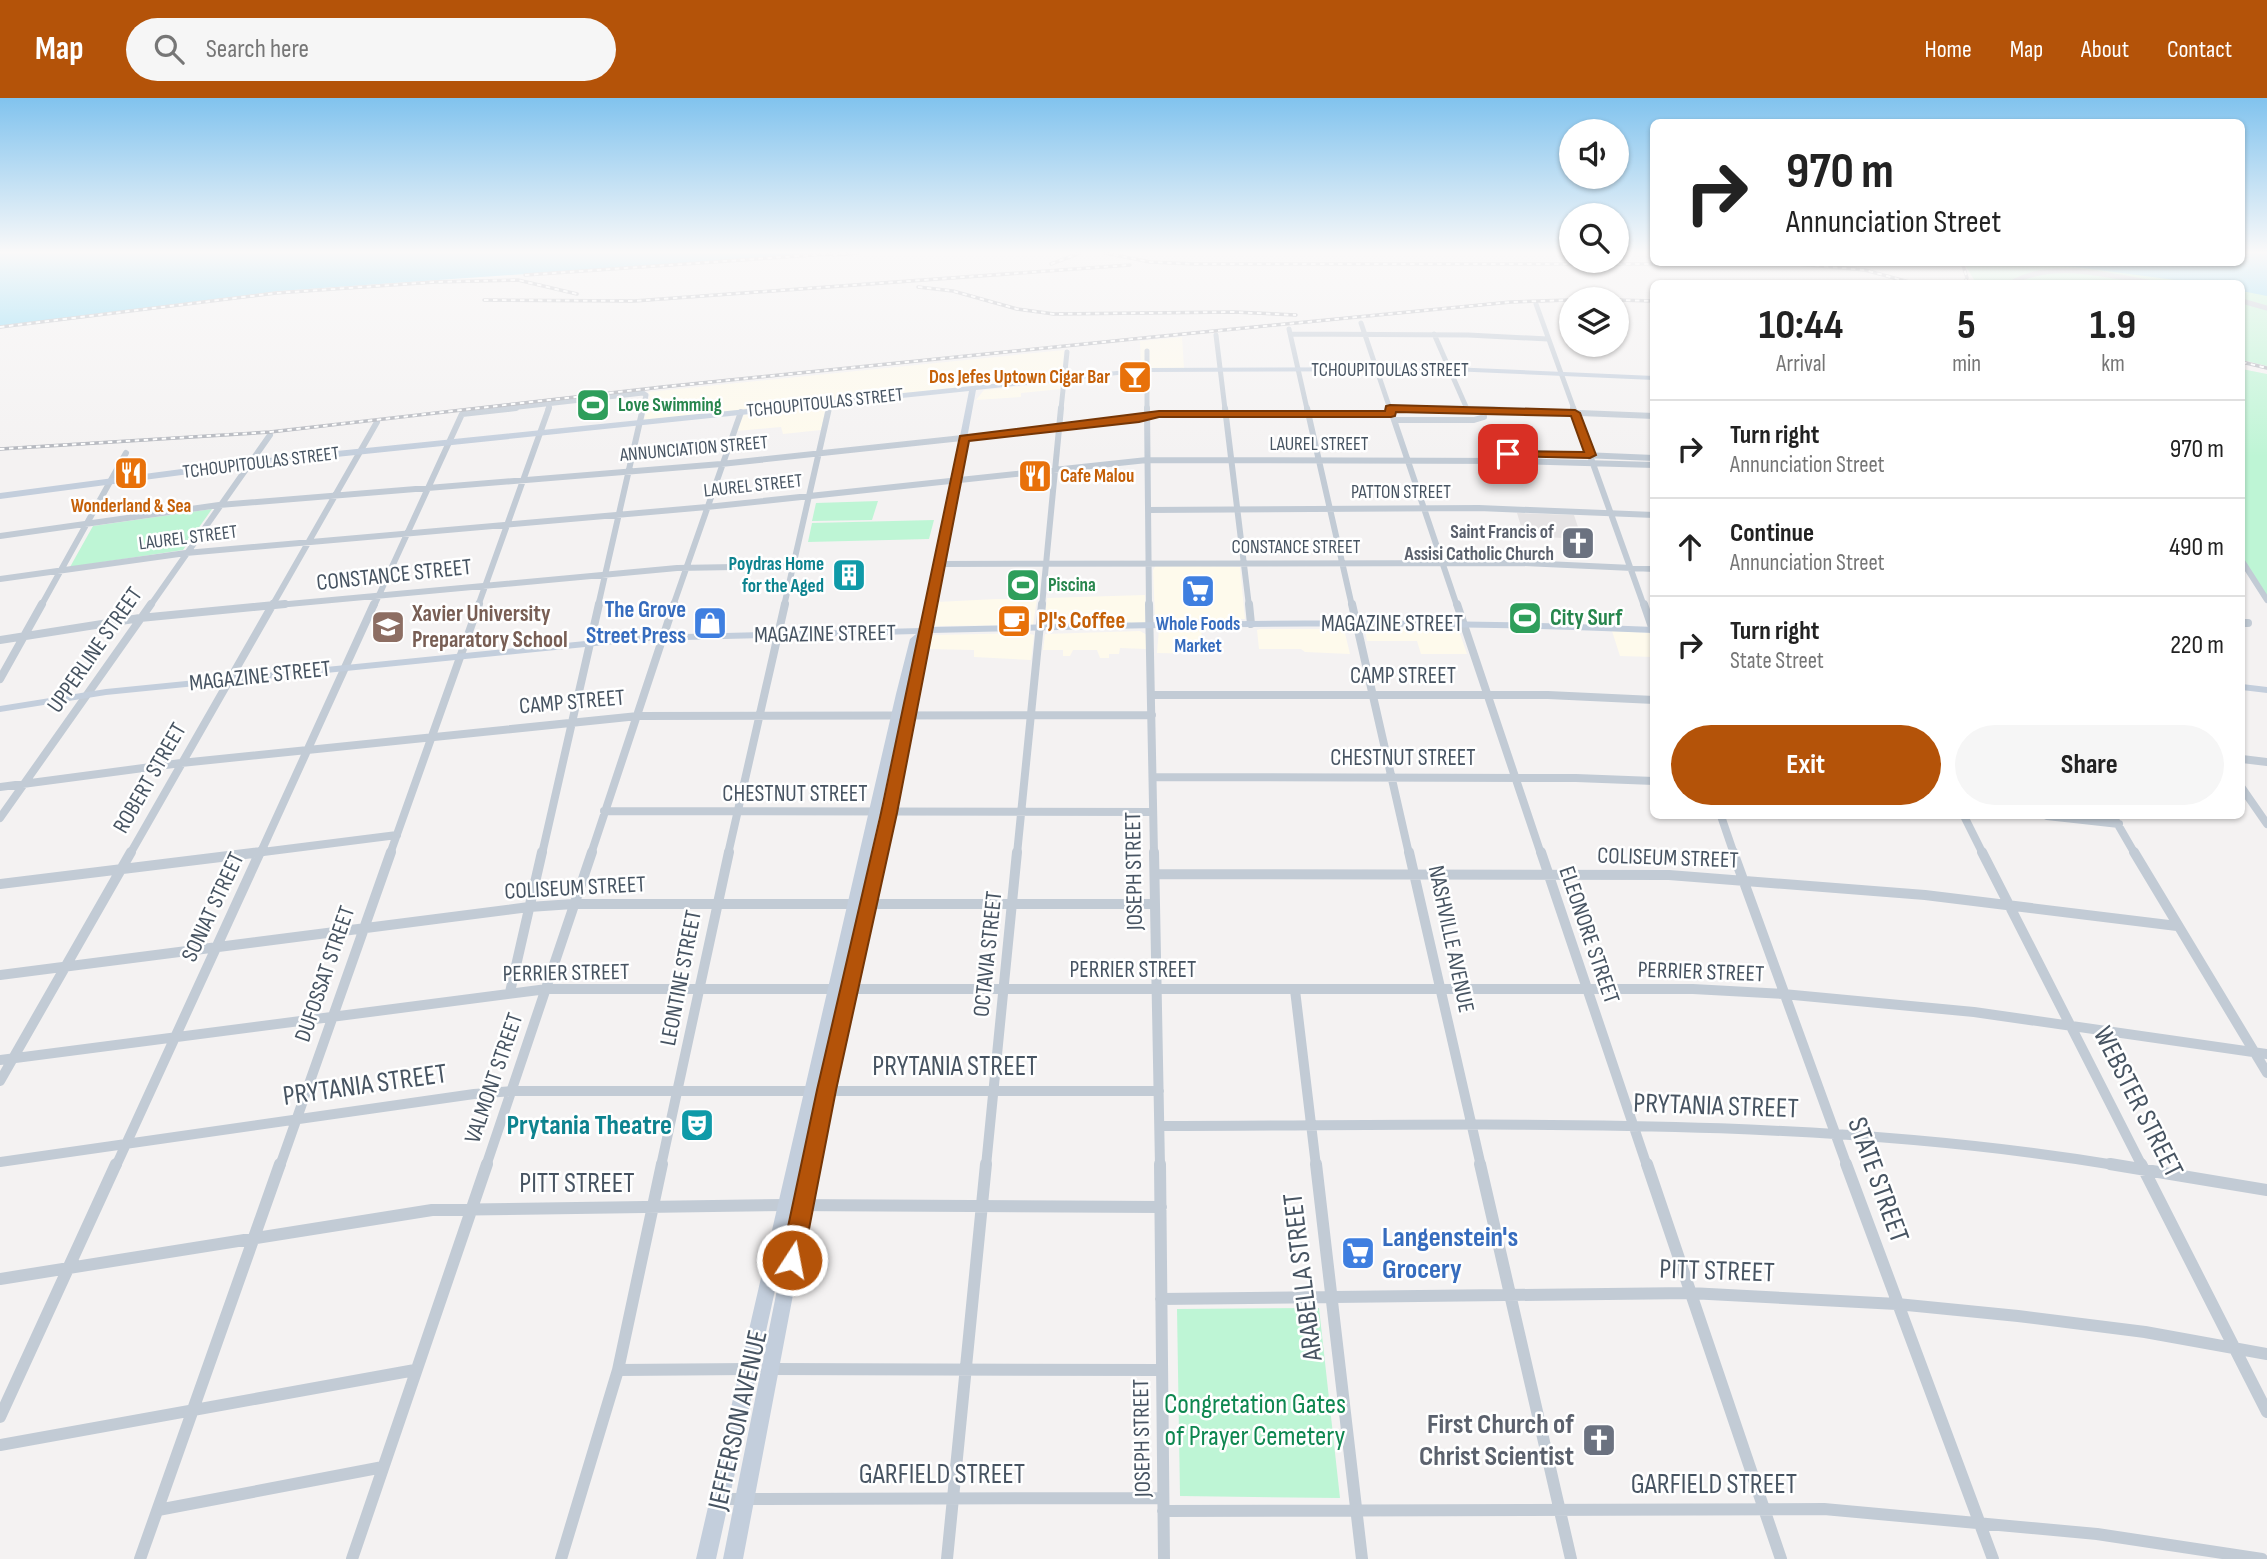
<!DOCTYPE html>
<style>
body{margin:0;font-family:"Sofia Sans Condensed",sans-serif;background:#f6f6f6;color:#222;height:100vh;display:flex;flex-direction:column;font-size:26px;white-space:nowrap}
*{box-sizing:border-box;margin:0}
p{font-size:23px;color:#767676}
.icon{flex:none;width:38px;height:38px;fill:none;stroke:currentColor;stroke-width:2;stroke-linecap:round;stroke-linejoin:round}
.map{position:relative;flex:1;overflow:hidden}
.panel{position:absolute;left:1650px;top:182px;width:595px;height:539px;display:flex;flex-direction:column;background:#fff;border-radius:10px;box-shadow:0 2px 5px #0004}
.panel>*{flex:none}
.guide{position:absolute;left:1650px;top:21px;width:595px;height:147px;border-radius:10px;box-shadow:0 2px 5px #0004;background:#fff;color:#222;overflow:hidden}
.buttons{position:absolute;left:1559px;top:21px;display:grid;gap:14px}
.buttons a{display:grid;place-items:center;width:70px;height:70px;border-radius:50%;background:#fff;box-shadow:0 2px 5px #0004;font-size:35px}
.pin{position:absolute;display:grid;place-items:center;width:60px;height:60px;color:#fff;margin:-30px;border-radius:14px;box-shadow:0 4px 10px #0006}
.me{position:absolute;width:77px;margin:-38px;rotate:11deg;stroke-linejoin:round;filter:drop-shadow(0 0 5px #0008)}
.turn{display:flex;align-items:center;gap:24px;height:147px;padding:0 21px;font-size:32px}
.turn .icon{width:91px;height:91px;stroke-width:2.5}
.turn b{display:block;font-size:49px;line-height:60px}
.eta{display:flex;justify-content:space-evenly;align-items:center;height:119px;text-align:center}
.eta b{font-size:42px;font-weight:700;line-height:49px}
.primary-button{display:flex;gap:14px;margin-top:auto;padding:14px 21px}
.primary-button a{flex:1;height:80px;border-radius:42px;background:#b45309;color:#fff;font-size:28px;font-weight:700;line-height:80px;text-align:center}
.primary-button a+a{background:#f6f6f6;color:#222}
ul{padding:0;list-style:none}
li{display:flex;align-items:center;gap:21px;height:98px;padding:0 21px;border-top:2px solid #e0e0e0}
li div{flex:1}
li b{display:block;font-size:26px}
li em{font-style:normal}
header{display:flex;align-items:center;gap:42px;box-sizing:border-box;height:98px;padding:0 35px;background:#b45309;color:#fff}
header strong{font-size:33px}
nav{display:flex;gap:38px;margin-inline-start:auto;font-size:24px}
.search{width:490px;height:63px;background:#f6f6f6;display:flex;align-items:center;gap:18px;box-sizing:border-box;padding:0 24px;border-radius:38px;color:#767676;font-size:26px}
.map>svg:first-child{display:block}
.commercial{fill:#fefaec}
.education{fill:#e5e3e4}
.green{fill:#bef5d5}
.water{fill:#86d9f6}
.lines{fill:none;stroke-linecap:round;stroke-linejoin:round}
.street-far4{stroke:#c2cbd5;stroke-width:5}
.street-far3{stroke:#c2cbd5;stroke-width:6}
.street-far2{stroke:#c2cbd5;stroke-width:8}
.street-far1{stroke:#c2cbd5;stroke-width:10}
.street{stroke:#c2cbd5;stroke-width:12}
.secondary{fill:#c3cedc;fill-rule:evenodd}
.rail-casing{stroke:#b3b6bd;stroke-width:3.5}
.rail{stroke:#fff;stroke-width:2;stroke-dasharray:4.5;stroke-linecap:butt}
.route{fill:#b45309;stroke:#753606;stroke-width:2}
.labels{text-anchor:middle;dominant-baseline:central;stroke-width:5;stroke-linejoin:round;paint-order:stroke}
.far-street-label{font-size:19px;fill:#475462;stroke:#fff}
.far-food-label{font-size:19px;font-weight:bold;fill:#c56008;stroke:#fff;text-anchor:end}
.far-leisure-label{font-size:19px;font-weight:bold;fill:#27864d;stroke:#fff;text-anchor:start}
.far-worship-label{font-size:19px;font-weight:bold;fill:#5b616d;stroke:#fff;text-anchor:end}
.far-culture-label{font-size:19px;font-weight:bold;fill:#0d838f;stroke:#fff;text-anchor:end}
.far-shop-label{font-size:19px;font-weight:bold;fill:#366cbe;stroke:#fff}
.street-label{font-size:23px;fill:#475462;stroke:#fff}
.shop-label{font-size:23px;font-weight:bold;fill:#366cbe;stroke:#fff;text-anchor:end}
.education-label{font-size:23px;font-weight:bold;fill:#785e54;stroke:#fff;text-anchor:start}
.leisure-label{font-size:23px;font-weight:bold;fill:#27864d;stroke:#fff;text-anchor:start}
.food-label{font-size:23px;font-weight:bold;fill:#c56008;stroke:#fff;text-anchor:start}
.near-street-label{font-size:28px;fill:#475462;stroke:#fff}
.near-culture-label{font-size:28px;font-weight:bold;fill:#0d838f;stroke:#fff;text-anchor:end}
.near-shop-label{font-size:28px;font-weight:bold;fill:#366cbe;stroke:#fff;text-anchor:start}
.near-park-label{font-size:28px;fill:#0e8750;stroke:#fff}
.near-worship-label{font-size:28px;font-weight:bold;fill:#5b616d;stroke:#fff;text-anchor:end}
</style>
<header>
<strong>Map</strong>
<div class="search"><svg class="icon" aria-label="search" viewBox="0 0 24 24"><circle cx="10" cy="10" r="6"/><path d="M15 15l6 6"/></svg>Search here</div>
<nav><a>Home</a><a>Map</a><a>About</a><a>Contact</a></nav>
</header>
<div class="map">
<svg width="2267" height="1461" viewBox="0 0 2267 1461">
<rect width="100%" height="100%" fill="#f4f2f2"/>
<path class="commercial" d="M1182,239L1184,270L1141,271L1140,243Z
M1064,252L1062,279L644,322L650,297L648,294Z
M1061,284V291L1021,295V299L976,302L984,292Z
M826,308L821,332L783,336L781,329L736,333L744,317Z
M1156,467L1240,469L1245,521H1155L1153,472Z
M1145,497V525H1044L1047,500Z
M996,501H1037L1033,527L935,528L937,504Z
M1372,530H1458L1467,556H1421L1417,543H1367L1365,532Z
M1159,531H1201L1203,556L1157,555Z
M1260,531H1344L1350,556L1305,554L1301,551H1259L1257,532Z
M1140,533L1147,537L1146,551L1120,550L1119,556H1109V560H1100L1097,552H1073L1070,558H1063V552H1043L1045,536Z
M1612,533L1650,535L1654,547V559L1620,558Z
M1027,535L1034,537L1031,562L974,559V552L927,551L933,537Z"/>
<path class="education" d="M1517,415L1574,417L1582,441L1524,438Z"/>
<path class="green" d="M1964,165C2065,165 2170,161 2267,192V268L2242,262V186L1976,185Z
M2242,271L2267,276V503L2242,462Z
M878,403L872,422L812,423L816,405Z
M212,411L183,452L70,469L93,428Z
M934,422L929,441L808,444L812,425Z
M1319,1210L1340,1400L1180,1398L1177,1211Z"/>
<path class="water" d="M0,155H828L279,193L0,228Z
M2242,155H2267V198L2242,193V186L2198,185L2076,169L1986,165L2242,164Z"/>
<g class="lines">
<path class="street-far4" d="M2010,186C2051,160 2114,179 2159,186
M2242,203L2267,210
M1536,206L1574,311
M1361,225L1390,311
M1289,231L1307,311
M1291,236L1468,237L1548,241
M1434,236L1467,311
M1216,237L1225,311
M1147,253V311
M1390,310L1483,311
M501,311L643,295L646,297L643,311
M548,311L550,306
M829,311L830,305
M1061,311L1067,254
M1483,311H1494"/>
<path class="street-far3" d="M1147,310L1149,508
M1225,310L1249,508
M1307,310L1352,508
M1390,310L1457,508
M1390,310L1483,311
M1573,310L1644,508
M1394,322H1474L1484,319L1483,311L1654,318
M1511,363L1508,356L1512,354L1654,360
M1148,412L1479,410L1654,417
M0,438L219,407L721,366L1139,321L1159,316H1391
M2242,463L2267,502
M939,466L1522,465L1654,471
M0,481L186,455L707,409L1147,362L1511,363L1654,367
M41,508L126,355
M150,508L270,337
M267,508L677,470L793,468
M272,508L377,324
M374,508L462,316L516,310
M478,508L549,310
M598,508L643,310
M673,508L741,314
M784,508L829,310
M1042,508L1061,310"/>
<path class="street-far2" d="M1149,506L1154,756
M1249,506L1251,526
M1352,506L1409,756
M1457,506L1541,756
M1644,506L1654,535
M2242,525H2248
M0,542L140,520L285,506
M0,581L42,506
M1152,597H1548L1654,602
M2242,661L2267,664
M1153,679L1576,680L1654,683
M0,689L181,665L638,618L1152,617
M2242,690L2267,726
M604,713L1153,714
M1721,718L1734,756
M1964,718L1983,756
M2047,718L2119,726
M2113,718L2135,756
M0,720L151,506
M130,756L273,506
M247,756L397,737
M260,756L374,506
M390,756L479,506
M542,756L599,506
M591,756L674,506
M728,756L785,506
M1017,756L1042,506"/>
<path class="street-far1" d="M1154,754L1160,1068
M1409,754L1481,1068
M1541,754L1647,1068
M1733,754L1847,1068
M1982,754L2142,1068
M2134,754L2267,975
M1155,776L1669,777L1925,797L2177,828
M0,786L261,754
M0,877L529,809L573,806H1155
M1295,892L1316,1068
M510,894L542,754
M0,962L547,891H1693L1783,896L1974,914L2267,956
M0,983L131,754
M1160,1028C1480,1028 1804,1015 2121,1068
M0,1064L474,996L512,993H1159
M116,1068L260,754
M280,1068L391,754
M486,1068L592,754
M661,1068L729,754
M986,1068L1017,754"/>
<path class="street" d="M1160,1066L1164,1461
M1316,1066L1362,1461
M1480,1066L1571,1461
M1647,1066L1781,1461
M1846,1066L1993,1461
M2110,1066L2267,1092
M2141,1066L2267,1314
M0,1181L432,1112L786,1107L1161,1109
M1161,1201L1690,1195L1897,1206L2018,1218L2145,1234L2267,1256
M770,1271L1162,1272
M618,1272L749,1271
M0,1319L116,1066
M0,1347L415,1272
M720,1401L1163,1400
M158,1412L383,1369
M1163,1413L1824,1411L2097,1436L2262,1461
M140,1461L280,1066
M352,1461L487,1066
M561,1461L618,1272L662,1066
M947,1461L986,1066"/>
<path class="secondary" d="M1451,269L1654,278V282L1451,273L1146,274L976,292L932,529C1172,523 1413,518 1654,529V535C1413,524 1172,529 931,535L810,1107L743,1461H723L794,1107L916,556L906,596L716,1461H696L896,596L910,541L916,536L645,543L106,597L0,614V608L106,591L645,537L922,530L969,293L250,368L0,401V395L250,362L1146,270Z
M2242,586L2267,589V595L2242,592Z"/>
<g class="rail-casing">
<path id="rail" d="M1105,155L1150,164L1194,166H1797L1865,172L1916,186
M833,157L858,155
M1962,164L1967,180L1964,186
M1051,166L1080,155
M525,177L843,155
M918,189L953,193L1017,211L1054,216L1234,214L1296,217
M484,202L634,203L1130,167
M1617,202L1654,203
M0,229L276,195L435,184L518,182L577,196
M2242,264L2267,270
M0,351L270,334L662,289L1153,239L1511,204L1599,201"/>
</g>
<use href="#rail" class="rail"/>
</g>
<linearGradient id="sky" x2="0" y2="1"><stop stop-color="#81c3ee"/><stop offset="0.43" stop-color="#faf9f9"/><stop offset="1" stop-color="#faf9f9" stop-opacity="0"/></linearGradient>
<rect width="2267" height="359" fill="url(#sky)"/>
<path class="route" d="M1390,307L1575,312L1580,315L1596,357L1590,360L1504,358L1503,356L1508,353L1584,354L1571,318L1396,314L1395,318L1391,319H1159L1139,324L969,343L897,715L836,992L803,1162L799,1169L792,1172L784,1169L781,1162L817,992L881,715L960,338L1159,313H1385L1386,308Z"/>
<defs>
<g id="bar-square" transform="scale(1.75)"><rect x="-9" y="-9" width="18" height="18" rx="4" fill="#e8710a" stroke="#fff"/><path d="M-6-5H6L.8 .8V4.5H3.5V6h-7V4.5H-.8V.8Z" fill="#fff"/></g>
<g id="stadium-square" transform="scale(1.75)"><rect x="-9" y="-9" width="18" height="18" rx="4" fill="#2e9e5b" stroke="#fff"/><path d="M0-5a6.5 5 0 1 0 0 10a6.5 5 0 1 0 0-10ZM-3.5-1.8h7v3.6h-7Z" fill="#fff"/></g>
<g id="restaurant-square" transform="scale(1.75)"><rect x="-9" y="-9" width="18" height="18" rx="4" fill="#e8710a" stroke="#fff"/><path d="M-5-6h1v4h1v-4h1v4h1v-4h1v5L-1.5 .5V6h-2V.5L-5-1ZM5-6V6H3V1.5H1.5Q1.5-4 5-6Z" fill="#fff"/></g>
<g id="church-square" transform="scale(1.75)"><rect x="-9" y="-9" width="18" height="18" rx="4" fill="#6b7280" stroke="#fff"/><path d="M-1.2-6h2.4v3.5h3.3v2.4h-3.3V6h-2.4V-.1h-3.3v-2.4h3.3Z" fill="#fff"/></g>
<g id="building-square" transform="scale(1.75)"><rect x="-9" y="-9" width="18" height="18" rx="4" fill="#0f9aa8" stroke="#fff"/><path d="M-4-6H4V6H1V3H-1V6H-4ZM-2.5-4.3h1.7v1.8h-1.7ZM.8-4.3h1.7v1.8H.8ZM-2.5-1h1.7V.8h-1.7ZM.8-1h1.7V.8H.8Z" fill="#fff"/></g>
<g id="supermarket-square" transform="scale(1.75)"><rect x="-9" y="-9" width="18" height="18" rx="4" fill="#3f7fe0" stroke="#fff"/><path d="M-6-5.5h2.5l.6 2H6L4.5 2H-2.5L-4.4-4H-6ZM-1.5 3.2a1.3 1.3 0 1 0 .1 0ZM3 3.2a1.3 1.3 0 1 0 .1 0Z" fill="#fff"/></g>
<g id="cafe-square" transform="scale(1.75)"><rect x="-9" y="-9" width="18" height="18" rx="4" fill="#e8710a" stroke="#fff"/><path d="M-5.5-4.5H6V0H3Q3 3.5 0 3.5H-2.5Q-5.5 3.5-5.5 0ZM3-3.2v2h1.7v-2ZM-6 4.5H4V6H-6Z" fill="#fff"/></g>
<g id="shop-square" transform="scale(1.75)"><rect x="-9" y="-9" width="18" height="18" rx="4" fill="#3f7fe0" stroke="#fff"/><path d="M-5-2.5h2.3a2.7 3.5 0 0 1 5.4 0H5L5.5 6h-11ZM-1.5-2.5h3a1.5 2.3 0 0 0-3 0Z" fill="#fff"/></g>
<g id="school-square" transform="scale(1.75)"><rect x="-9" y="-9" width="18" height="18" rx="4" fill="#8d6e63" stroke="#fff"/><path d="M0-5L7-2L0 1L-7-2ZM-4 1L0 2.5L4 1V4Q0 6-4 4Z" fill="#fff"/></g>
<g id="theatre-square" transform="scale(1.75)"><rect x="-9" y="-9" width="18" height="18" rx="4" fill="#0f9aa8" stroke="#fff"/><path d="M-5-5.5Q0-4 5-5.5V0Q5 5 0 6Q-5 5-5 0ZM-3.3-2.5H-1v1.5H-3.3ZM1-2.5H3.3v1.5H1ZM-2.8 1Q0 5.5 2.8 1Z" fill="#fff"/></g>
</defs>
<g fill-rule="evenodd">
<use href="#bar-square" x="1135" y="279"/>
<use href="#stadium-square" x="593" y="307"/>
<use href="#restaurant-square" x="131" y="375"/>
<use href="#restaurant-square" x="1035" y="378"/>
<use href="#church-square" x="1578" y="445"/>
<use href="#building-square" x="849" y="477"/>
<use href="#stadium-square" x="1023" y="487"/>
<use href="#supermarket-square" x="1198" y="493"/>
<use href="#stadium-square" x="1525" y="520"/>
<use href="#cafe-square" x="1014" y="523"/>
<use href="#shop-square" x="710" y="525"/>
<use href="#school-square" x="388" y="529"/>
<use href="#theatre-square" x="697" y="1027"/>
<use href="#supermarket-square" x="1358" y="1155"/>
<use href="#church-square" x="1599" y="1342"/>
</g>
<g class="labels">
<g class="far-street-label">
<text x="1390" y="272">TCHOUPITOULAS STREET</text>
<text transform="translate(825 305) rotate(-6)">TCHOUPITOULAS STREET</text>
<text x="1319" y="346">LAUREL STREET</text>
<text transform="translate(694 351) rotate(-5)">ANNUNCIATION STREET</text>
<text transform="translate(261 365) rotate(-7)">TCHOUPITOULAS STREET</text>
<text transform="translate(753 388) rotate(-6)">LAUREL STREET</text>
<text x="1401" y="394">PATTON STREET</text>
<text transform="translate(188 440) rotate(-7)">LAUREL STREET</text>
<text x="1296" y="449">CONSTANCE STREET</text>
</g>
<g class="far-food-label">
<text x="1110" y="279">Dos Jefes Uptown Cigar Bar</text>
<text x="1060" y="378" text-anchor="start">Cafe Malou</text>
<text x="131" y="408" text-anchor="middle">Wonderland &amp; Sea</text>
</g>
<g class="far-leisure-label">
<text x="618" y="307">Love Swimming</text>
<text x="1048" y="487">Piscina</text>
</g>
<g class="far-worship-label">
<text x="1554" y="434">Saint Francis of<tspan x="1554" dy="22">Assisi Catholic Church</tspan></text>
</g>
<g class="far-culture-label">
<text x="824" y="466">Poydras Home<tspan x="824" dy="22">for the Aged</tspan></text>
</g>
<g class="far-shop-label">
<text x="1198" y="526">Whole Foods<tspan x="1198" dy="22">Market</tspan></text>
</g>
<g class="street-label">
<text transform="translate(394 477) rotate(-6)">CONSTANCE STREET</text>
<text x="1392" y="526">MAGAZINE STREET</text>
<text transform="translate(825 536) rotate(-1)">MAGAZINE STREET</text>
<text transform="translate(95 552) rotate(-55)">UPPERLINE STREET</text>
<text transform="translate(260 578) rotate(-6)">MAGAZINE STREET</text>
<text x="1403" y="578">CAMP STREET</text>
<text transform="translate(572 604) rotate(-5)">CAMP STREET</text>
<text x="1403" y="660">CHESTNUT STREET</text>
<text transform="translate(150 680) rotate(-60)">ROBERT STREET</text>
<text x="795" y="696">CHESTNUT STREET</text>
<text transform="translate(1668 760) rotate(2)">COLISEUM STREET</text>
<text transform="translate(1134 773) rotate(-91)">JOSEPH STREET</text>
<text transform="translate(575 790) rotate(-3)">COLISEUM STREET</text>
<text transform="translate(213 809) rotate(-65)">SONIAT STREET</text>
<text transform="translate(1589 837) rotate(71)">ELEONORE STREET</text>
<text transform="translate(1451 841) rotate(78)">NASHVILLE AVENUE</text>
<text transform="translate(988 856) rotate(-84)">OCTAVIA STREET</text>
<text x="1133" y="872">PERRIER STREET</text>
<text transform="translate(1701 874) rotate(2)">PERRIER STREET</text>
<text transform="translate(566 875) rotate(-1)">PERRIER STREET</text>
<text transform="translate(325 876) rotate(-71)">DUFOSSAT STREET</text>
<text transform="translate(681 880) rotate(-79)">LEONTINE STREET</text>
<text transform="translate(494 980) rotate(-71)">VALMONT STREET</text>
<text transform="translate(1142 1340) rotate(-91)">JOSEPH STREET</text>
</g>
<g class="shop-label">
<text x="686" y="512">The Grove<tspan x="686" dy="26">Street Press</tspan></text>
</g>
<g class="education-label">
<text x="412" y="516">Xavier University<tspan x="412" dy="26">Preparatory School</tspan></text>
</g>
<g class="leisure-label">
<text x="1550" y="520">City Surf</text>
</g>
<g class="food-label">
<text x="1038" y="523">PJ's Coffee</text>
</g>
<g class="near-street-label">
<text x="955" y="968">PRYTANIA STREET</text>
<text transform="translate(365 987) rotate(-8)">PRYTANIA STREET</text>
<text transform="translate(2138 1004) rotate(63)">WEBSTER STREET</text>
<text transform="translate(1716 1008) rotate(2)">PRYTANIA STREET</text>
<text transform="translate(1878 1082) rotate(70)">STATE STREET</text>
<text x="577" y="1085">PITT STREET</text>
<text transform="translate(1717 1173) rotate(2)">PITT STREET</text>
<text transform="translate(1303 1179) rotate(-97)">ARABELLA STREET</text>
<text transform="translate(738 1322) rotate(-77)">JEFFERSON AVENUE</text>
<text x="942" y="1376">GARFIELD STREET</text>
<text x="1714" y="1386">GARFIELD STREET</text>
</g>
<g class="near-culture-label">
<text x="672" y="1027">Prytania Theatre</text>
</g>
<g class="near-shop-label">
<text x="1382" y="1139">Langenstein's<tspan x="1382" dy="32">Grocery</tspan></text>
</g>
<g class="near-park-label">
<text x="1255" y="1306">Congretation Gates<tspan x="1255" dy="32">of Prayer Cemetery</tspan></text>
</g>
<g class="near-worship-label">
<text x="1574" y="1326">First Church of<tspan x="1574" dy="32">Christ Scientist</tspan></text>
</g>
</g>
</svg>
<div class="buttons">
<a><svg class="icon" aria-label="sound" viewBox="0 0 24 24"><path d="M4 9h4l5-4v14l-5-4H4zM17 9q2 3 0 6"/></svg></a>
<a><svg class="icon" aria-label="search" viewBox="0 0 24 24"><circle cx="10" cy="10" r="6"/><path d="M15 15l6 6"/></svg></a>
<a><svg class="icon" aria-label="layers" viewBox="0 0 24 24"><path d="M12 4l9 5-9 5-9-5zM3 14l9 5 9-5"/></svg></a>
</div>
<div class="pin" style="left:1508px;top:356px;background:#d93025"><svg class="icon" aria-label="arrive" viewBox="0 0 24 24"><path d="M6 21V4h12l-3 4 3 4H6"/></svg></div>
<svg class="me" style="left:792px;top:1162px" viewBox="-20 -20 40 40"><circle r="17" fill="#b45309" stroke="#fff" stroke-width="3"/><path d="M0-11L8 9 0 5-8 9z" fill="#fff"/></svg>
<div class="guide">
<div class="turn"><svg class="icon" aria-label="right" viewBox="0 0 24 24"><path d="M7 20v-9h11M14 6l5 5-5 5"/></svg><div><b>970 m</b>Annunciation Street</div></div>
</div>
<section class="panel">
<div class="eta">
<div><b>10:44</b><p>Arrival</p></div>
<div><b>5</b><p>min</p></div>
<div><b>1.9</b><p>km</p></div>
</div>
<ul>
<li><svg class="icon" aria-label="right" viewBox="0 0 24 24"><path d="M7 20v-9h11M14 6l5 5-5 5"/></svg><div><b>Turn right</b><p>Annunciation Street</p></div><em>970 m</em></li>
<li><svg class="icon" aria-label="ahead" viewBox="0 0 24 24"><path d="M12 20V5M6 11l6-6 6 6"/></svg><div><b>Continue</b><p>Annunciation Street</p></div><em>490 m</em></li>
<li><svg class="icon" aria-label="right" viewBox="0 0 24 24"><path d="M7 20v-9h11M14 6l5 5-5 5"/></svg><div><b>Turn right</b><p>State Street</p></div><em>220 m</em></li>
</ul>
<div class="primary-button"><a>Exit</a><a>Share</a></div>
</section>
</div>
